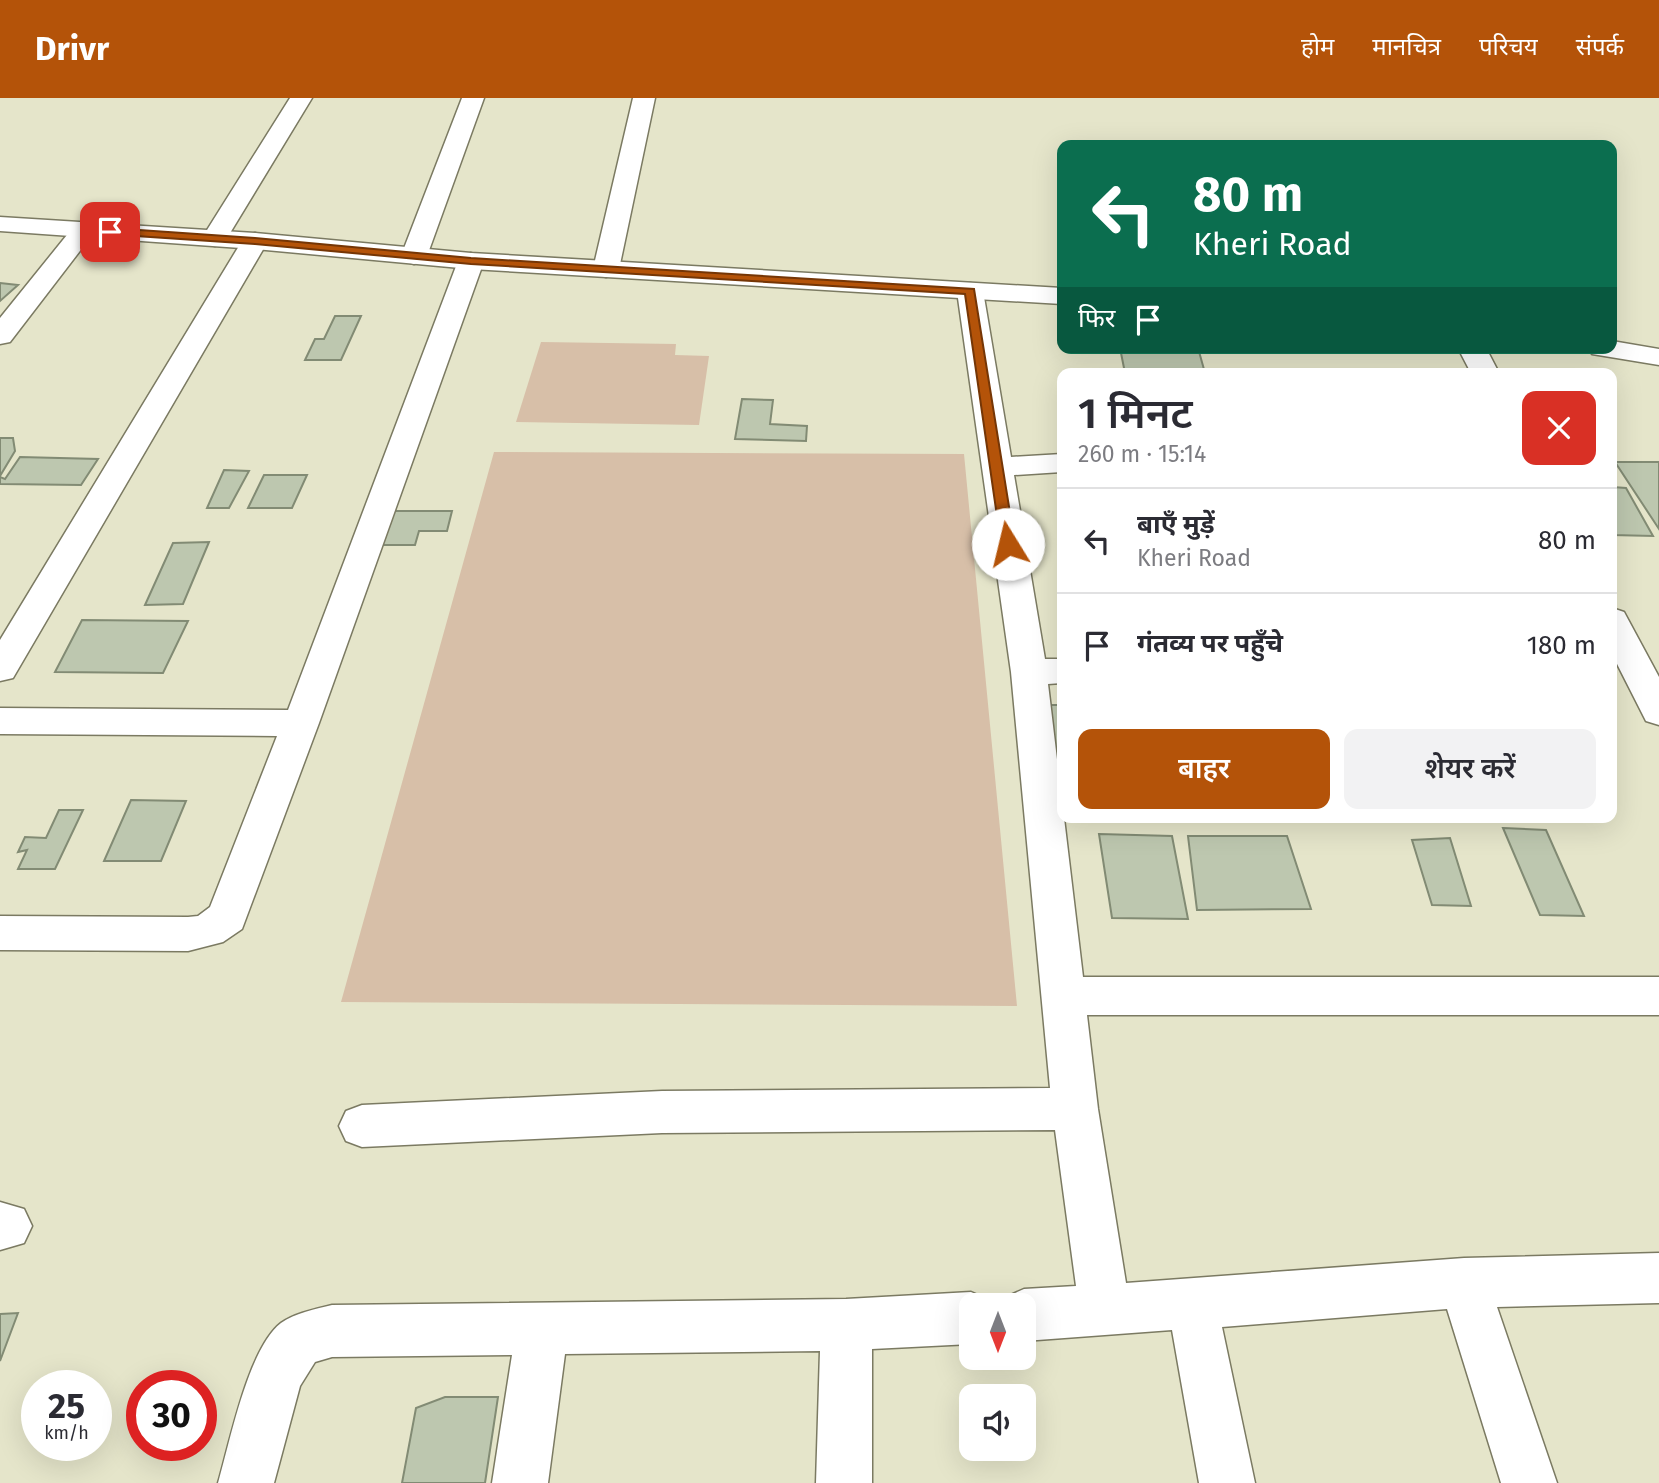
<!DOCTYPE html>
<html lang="hi">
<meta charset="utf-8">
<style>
body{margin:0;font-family:"Fira Sans","Noto Sans Devanagari",sans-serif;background:#f2f2f3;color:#2b2b33;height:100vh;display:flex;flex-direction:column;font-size:26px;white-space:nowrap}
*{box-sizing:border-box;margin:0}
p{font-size:23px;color:#7c7c81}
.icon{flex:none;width:38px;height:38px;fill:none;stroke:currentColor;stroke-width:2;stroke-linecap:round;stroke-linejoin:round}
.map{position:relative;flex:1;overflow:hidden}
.sheet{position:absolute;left:1057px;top:270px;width:560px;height:455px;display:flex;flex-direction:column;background:#fff;border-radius:14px;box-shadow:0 7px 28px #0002}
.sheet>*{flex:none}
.guide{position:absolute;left:1057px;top:42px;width:560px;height:214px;border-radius:14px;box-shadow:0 7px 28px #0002;background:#0b6e4f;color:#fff;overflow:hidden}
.needle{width:46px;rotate:180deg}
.controls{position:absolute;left:959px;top:1195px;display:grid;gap:14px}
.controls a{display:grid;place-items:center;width:77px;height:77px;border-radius:14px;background:#fff;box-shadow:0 7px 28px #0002;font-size:35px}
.speed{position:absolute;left:21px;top:1272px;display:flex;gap:14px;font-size:35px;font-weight:700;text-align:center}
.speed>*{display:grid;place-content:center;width:91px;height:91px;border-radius:50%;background:#fff;box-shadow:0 7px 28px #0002;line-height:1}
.speed small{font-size:18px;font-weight:400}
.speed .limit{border:10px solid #d22;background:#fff;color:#111}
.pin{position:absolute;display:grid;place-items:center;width:60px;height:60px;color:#fff;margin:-30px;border-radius:14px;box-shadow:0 4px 10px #0006}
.me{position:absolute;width:77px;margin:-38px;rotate:351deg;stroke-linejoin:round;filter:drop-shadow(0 0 5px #0008)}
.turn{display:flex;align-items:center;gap:24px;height:147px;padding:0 21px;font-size:32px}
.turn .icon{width:91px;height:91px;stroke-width:2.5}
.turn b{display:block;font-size:49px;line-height:60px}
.then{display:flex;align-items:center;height:66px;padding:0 21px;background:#0003;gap:14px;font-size:26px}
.round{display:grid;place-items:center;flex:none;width:74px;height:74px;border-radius:14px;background:#f2f2f3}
.head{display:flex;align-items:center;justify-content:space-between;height:119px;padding:0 21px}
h1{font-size:42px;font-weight:600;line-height:52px}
.cta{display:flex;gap:14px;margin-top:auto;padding:14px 21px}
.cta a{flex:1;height:80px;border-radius:14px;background:#b45309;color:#fff;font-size:28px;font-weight:600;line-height:80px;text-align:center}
.cta a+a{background:#f2f2f3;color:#2b2b33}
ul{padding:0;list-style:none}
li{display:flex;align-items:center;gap:21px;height:105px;padding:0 21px;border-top:2px solid #e1e1e2}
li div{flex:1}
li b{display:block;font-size:26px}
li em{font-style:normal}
header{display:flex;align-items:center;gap:42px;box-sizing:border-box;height:98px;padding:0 35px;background:#b45309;color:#fff}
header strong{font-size:33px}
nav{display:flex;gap:38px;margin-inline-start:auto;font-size:24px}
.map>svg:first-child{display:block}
.green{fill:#d7bfa8}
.building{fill:#bdc7af;stroke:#828b74;stroke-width:2}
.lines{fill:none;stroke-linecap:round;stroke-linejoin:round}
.minor-casing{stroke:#7b7a62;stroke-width:3}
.tertiary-casing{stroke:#7b7a62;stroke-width:3}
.minor{fill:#fff;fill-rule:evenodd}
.tertiary{fill:#fff;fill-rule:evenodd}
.route{fill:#b45309;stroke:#753606;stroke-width:2}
</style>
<header>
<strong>Drivr</strong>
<nav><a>होम</a><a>मानचित्र</a><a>परिचय</a><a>संपर्क</a></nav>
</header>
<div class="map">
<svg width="1659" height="1385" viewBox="0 0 1659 1385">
<rect width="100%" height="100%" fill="#e5e5ca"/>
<path class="green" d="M541,244L676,246L675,257L709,258L699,327L516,324Z
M494,354L964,356L1017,908L341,904Z"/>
<path class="building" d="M0,185L18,187L0,203Z
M335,218H361L341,262H305L315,241H324Z
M1120,250H1198L1205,275H1125Z
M742,301L773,302L770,326L807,328L806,343L735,341Z
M0,340H13L15,353L0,378Z
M20,359L98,361L81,387L0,386V379L5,381Z
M1615,364H1659V431Z
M224,372L249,373L229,410H207Z
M264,377H307L292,410H248Z
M1612,389L1626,390L1653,438L1612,437Z
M382,413H452L447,433H419L415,447H371Z
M209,444L183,506L145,507L173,445Z
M82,522L188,523L163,575L55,574Z
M1038,607H1062V677H1047Z
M131,702L186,703L161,763H104Z
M59,712H83L55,771H18L27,752L18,754L25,739L46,740Z
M1503,730L1546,732L1584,818L1540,817Z
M1099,736L1172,738L1188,821L1112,820Z
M1188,738H1287L1311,811L1197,812Z
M1450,740L1471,808L1432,807L1412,742Z
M18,1215L0,1263V1216Z
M445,1299H498L485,1385H402L416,1310Z"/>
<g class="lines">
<g class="minor-casing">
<path id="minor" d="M290,0H312L224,145L215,148L206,145L202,140Z
M462,0H484L427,158L423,163L414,166L405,163L401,158Z
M633,0H655L619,171L615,176L606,179L597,176L593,171Z
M84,125L93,127L96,132L10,244L0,246V220L75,127Z
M255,135L264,138L268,143L13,580L0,583V542L242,143L246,138Z
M471,155L480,158L484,163L319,625L242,831L223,844L188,853L0,852V818L188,819L198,818L210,809L277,638L0,636V610L288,612L458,163L462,158Z
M970,185L979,187L983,193L1011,359L1062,356V374L1014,377L1045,561H1062V585L1048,586L1083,879H1659V917H1087L1098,1011L1126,1185L1464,1160L1659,1155V1205L1497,1209L1557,1385H1501L1447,1211L1222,1229L1255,1385H1199L1172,1232L1024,1243V1208H1002L1006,1199L1024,1191L1076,1188L1055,1032L662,1035L362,1049L346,1043L339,1028L346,1013L362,1007L662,993L1050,990L1011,574L957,193L961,187Z
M1458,250H1486L1499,275H1471Z
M1612,510L1624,514L1659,579V627L1646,623L1612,556Z
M0,1104L24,1111L32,1128L24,1145L0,1152Z
M971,1194L989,1202L991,1208H971V1246L872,1251V1385H816L820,1253L565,1256L548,1385H492L512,1257L332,1259L315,1264L300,1288L274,1385H218C230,1344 248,1251 281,1225C295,1215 316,1211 332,1207L846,1201Z"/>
</g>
<g class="tertiary-casing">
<path id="tertiary" d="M0,119L255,135L471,155L1062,190V206L471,171L255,151L0,133Z
M1612,243L1659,251V267L1592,256L1588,250H1612Z"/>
</g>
<use href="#minor" class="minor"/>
<use href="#tertiary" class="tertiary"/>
</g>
<path class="route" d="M110,130L255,140L471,160L974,191L1015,446L1008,450L1001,446L965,196L471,166L255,146L106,136L105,134Z"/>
</svg>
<div class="controls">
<a><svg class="needle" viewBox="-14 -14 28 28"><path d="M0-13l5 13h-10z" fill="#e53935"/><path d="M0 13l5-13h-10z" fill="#7c7c81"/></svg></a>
<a><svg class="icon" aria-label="sound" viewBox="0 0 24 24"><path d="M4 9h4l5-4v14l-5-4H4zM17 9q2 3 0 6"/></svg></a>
</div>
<div class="speed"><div>25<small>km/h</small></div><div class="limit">30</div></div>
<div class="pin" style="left:110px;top:134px;background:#d93025"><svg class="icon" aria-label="arrive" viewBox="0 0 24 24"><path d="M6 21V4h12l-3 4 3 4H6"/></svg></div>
<svg class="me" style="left:1008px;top:446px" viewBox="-20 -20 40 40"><circle r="19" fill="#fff"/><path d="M0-13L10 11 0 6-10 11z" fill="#b45309"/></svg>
<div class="guide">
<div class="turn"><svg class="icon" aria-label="left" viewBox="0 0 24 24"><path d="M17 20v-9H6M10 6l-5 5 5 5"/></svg><div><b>80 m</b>Kheri Road</div></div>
<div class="then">फिर<svg class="icon" aria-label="arrive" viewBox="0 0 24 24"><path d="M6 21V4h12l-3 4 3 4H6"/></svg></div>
</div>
<section class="sheet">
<div class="head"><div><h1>1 मिनट</h1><p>260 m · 15:14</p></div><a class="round" style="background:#d93025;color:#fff"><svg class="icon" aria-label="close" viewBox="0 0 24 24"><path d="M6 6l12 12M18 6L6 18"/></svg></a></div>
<ul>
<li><svg class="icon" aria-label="left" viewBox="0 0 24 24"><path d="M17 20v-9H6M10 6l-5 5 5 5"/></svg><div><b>बाएँ मुड़ें</b><p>Kheri Road</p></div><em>80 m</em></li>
<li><svg class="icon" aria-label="arrive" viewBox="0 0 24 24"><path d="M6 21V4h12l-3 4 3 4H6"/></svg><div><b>गंतव्य पर पहुँचे</b></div><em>180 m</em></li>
</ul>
<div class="cta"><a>बाहर</a><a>शेयर करें</a></div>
</section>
</div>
